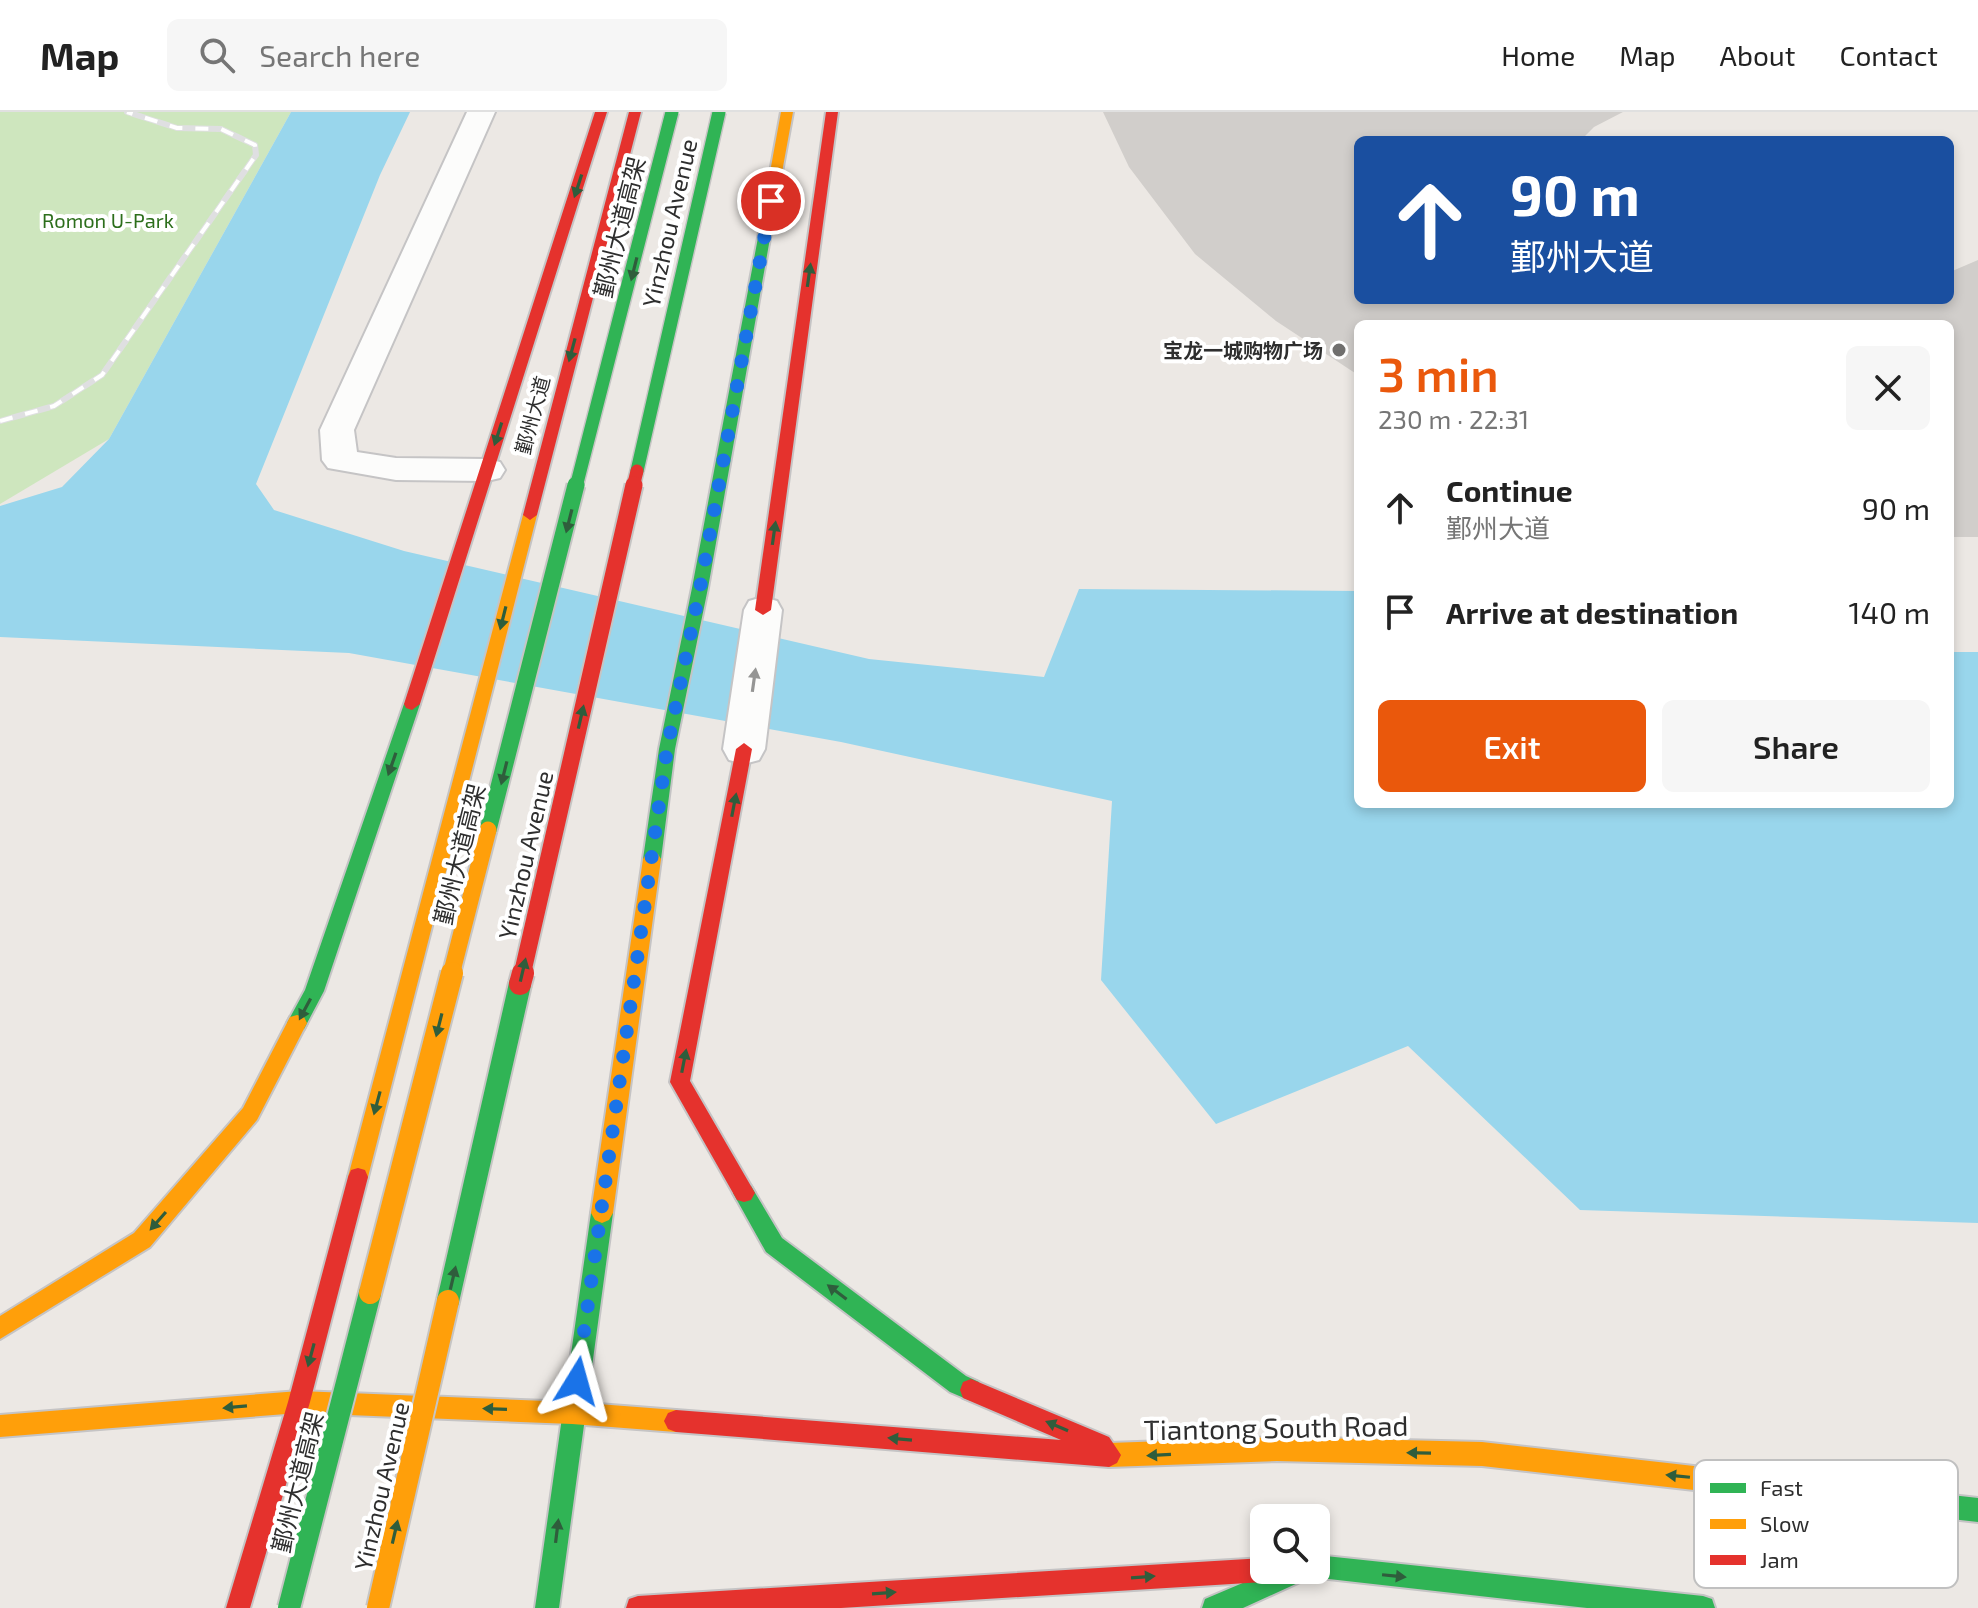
<!DOCTYPE html>
<meta charset="utf-8">
<style>
body{margin:0;font-family:"Exo 2","Noto Sans SC",sans-serif;background:#f6f6f6;color:#222;height:100vh;display:flex;flex-direction:column;font-size:30px;white-space:nowrap}
*{box-sizing:border-box;margin:0}
p{font-size:26px;color:#767676}
.icon{flex:none;width:44px;height:44px;fill:none;stroke:currentColor;stroke-width:2;stroke-linecap:round;stroke-linejoin:round}
.map{position:relative;flex:1;overflow:hidden}
.side{position:absolute;left:1354px;top:208px;width:600px;height:488px;display:flex;flex-direction:column;background:#fff;border-radius:12px;box-shadow:0 4px 12px #0003}
.side>*{flex:none}
.banner{position:absolute;left:1354px;top:24px;width:600px;height:168px;border-radius:12px;box-shadow:0 4px 12px #0003;background:#1a4fa0;color:#fff;overflow:hidden}
.buttons{position:absolute;left:1250px;top:1392px;display:grid;gap:16px}
.buttons a{display:grid;place-items:center;width:80px;height:80px;border-radius:12px;background:#fff;box-shadow:0 4px 12px #0003;font-size:40px}
.pin{position:absolute;display:grid;place-items:center;width:68px;height:68px;color:#fff;margin:-34px;border:4px solid #fff;border-radius:50%;box-shadow:0 2px 8px #0007}
.me{position:absolute;width:88px;margin:-44px;rotate:8deg;stroke-linejoin:round;filter:drop-shadow(0 0 6px #0008)}
.turn{display:flex;align-items:center;gap:28px;height:168px;padding:0 24px;font-size:36px}
.turn .icon{width:104px;height:104px;stroke-width:2.5}
.turn b{display:block;font-size:56px;line-height:68px}
.round{display:grid;place-items:center;flex:none;width:84px;height:84px;border-radius:12px;background:#f6f6f6}
.overview{display:flex;align-items:center;justify-content:space-between;height:136px;padding:0 24px}
h1{font-size:48px;font-weight:600;line-height:60px;color:#ea580c}
.cta{display:flex;gap:16px;margin-top:auto;padding:16px 24px}
.cta a{flex:1;height:92px;border-radius:12px;background:#ea580c;color:#fff;font-size:32px;font-weight:600;line-height:92px;text-align:center}
.cta a+a{background:#f6f6f6;color:#222}
ul{padding:0;list-style:none}
li{display:flex;align-items:center;gap:24px;height:104px;padding:0 24px}
li div{flex:1}
li b{display:block;font-size:30px}
li em{font-style:normal}
header{display:flex;align-items:center;gap:48px;box-sizing:border-box;height:112px;padding:0 40px;background:#fff;border-bottom:2px solid #e0e0e0}
header strong{font-size:38px}
nav{display:flex;gap:44px;margin-inline-start:auto;font-size:28px}
.search{width:560px;height:72px;background:#f6f6f6;display:flex;align-items:center;gap:20px;box-sizing:border-box;padding:0 28px;border-radius:12px;color:#767676;font-size:30px}
.map>svg:first-child{display:block}
.green{fill:#cee6be}
.water{fill:#99d6ec}
.building{fill:#d1cecb}
.lines{fill:none;stroke-linecap:round;stroke-linejoin:round}
.street-casing{stroke:#c5c4c5;stroke-width:4}
.fast-casing{stroke:#c5c4c5;stroke-width:4}
.slow-casing{stroke:#c5c4c5;stroke-width:4}
.jam-casing{stroke:#c5c4c5;stroke-width:4}
.street{fill:#fcfcfb;fill-rule:evenodd}
.fast{fill:#30b455;fill-rule:evenodd}
.slow{fill:#ff9f0a;fill-rule:evenodd}
.jam{fill:#e5322d;fill-rule:evenodd}
.rail-casing{stroke:#dfdfe1;stroke-width:6}
.rail{stroke:#fff;stroke-width:4;stroke-dasharray:13;stroke-linecap:butt}
.fast-bridge-far2-casing{stroke:#c6c5c4;stroke-width:16;stroke-linecap:butt}
.fast-bridge-far1-casing{stroke:#c6c5c4;stroke-width:21;stroke-linecap:butt}
.fast-bridge-casing{stroke:#c6c5c4;stroke-width:26;stroke-linecap:butt}
.slow-bridge-far1-casing{stroke:#c6c5c4;stroke-width:21;stroke-linecap:butt}
.slow-bridge-casing{stroke:#c6c5c4;stroke-width:26;stroke-linecap:butt}
.jam-bridge-far2-casing{stroke:#c6c5c4;stroke-width:16;stroke-linecap:butt}
.jam-bridge-far1-casing{stroke:#c6c5c4;stroke-width:21;stroke-linecap:butt}
.jam-bridge-casing{stroke:#c6c5c4;stroke-width:26;stroke-linecap:butt}
.fast-bridge-far2{stroke:#30b455;stroke-width:13}
.fast-bridge-far1{stroke:#30b455;stroke-width:17}
.fast-bridge{stroke:#30b455;stroke-width:22}
.slow-bridge-far1{stroke:#ff9f0a;stroke-width:17}
.slow-bridge{stroke:#ff9f0a;stroke-width:22}
.jam-bridge-far2{stroke:#e5322d;stroke-width:13}
.jam-bridge-far1{stroke:#e5322d;stroke-width:17}
.jam-bridge{stroke:#e5322d;stroke-width:22}
.oneway{fill:#2f5d3c}
.oneway2{fill:#959594}
.route{stroke:#1a73e8;stroke-width:14;stroke-dasharray:0 25.2}
.poi-dot{fill:#706f6e;stroke:#fff;stroke-width:3}
.labels{text-anchor:middle;dominant-baseline:central;stroke-width:8;stroke-linejoin:round;paint-order:stroke}
.far-park-label{font-size:20px;fill:#2c6e1b;stroke:#fff}
.far-poi-label{font-size:20px;font-weight:bold;fill:#2e2e2e;stroke:#fff;text-anchor:end}
.far-street-label{font-size:20px;fill:#2e2e2e;stroke:#fff}
.street-label{font-size:24px;fill:#2e2e2e;stroke:#fff}
.near-street-label{font-size:28px;fill:#2e2e2e;stroke:#fff}
.key{fill:#fff;stroke:#c0c0c0;stroke-width:2}
.key-label{font-size:22px;fill:#2e2e2e}
</style>
<header>
<strong>Map</strong>
<div class="search"><svg class="icon" aria-label="search" viewBox="0 0 24 24"><circle cx="10" cy="10" r="6"/><path d="M15 15l6 6"/></svg>Search here</div>
<nav><a>Home</a><a>Map</a><a>About</a><a>Contact</a></nav>
</header>
<div class="map">
<svg width="1978" height="1496" viewBox="0 0 1978 1496">
<rect width="100%" height="100%" fill="#ece8e4"/>
<path class="green" d="M0,0H291L109,327L0,392Z"/>
<path class="water" d="M291,0H410L380,63L256,372L274,398L404,439L869,547L1044,565L1079,477L1358,479V692H1950V540H1978V1111L1580,1098L1408,934L1216,1012L1101,868L1112,689L841,630L349,541L0,525V394L62,375L109,327Z"/>
<path class="building" d="M1103,0H1623L1594,15L1581,28H1358V188H1950V160L1978,148V425H1950V212H1358V263L1276,209L1195,142L1129,55Z"/>
<g class="lines">
<g class="street-casing">
<path id="street" d="M467,0H495L354,318L357,340L396,346L487,347L500,350L505,358L500,366L487,369L396,368L328,356L322,348L320,318Z
M763,485L777,489L782,498L765,637L759,648L744,652L729,648L723,637L744,498L749,489Z"/>
</g>
<g class="fast-casing">
<path id="fast" d="M766,111L772,115L708,476L675,637L661,747L658,752H646L643,747L659,637L692,476L760,115Z
M412,586L420,592L324,879L304,917L297,919L290,917L287,911L305,878L404,592Z
M744,1072L751,1074L782,1126L966,1264L979,1270L982,1278L979,1286L971,1289L950,1280L766,1140L733,1081L737,1074Z
M602,1091L609,1094L613,1101L559,1496H535L591,1101L595,1094Z
M1783,1364L1978,1386V1410L1783,1388L1775,1384L1771,1376L1775,1368Z
M1316,1443L1703,1484L1712,1487L1715,1496H1587L1311,1465L1243,1496H1202L1205,1487L1273,1458H1316Z"/>
</g>
<g class="slow-casing">
<path id="slow" d="M781,0H793L772,115L766,119L760,115Z
M530,398L537,403L368,1065L365,1072L358,1074L351,1072L348,1065L523,403Z
M652,740L658,742L661,747L613,1101L609,1108L602,1111L595,1108L591,1101L643,747L646,742Z
M297,903L304,905L307,911L257,1008L150,1135L0,1227V1204L134,1121L243,996L290,905Z
M299,1279L572,1290L676,1298L684,1301L688,1309L684,1317L676,1320L572,1312L299,1301L0,1325V1303Z
M1277,1325L1482,1330L1783,1364L1791,1368L1795,1376L1791,1384L1783,1388L1482,1354L1277,1349L1109,1355L1101,1351L1097,1343L1101,1335L1109,1331Z"/>
</g>
<g class="jam-casing">
<path id="jam" d="M595,0H607L420,592L412,598L406,596L404,592Z
M629,0H641L537,403L530,408L523,403Z
M826,0H838L771,498L763,503L755,498Z
M744,631L752,637L690,969L755,1081L751,1088L744,1090L737,1088L670,970L736,637Z
M358,1056L365,1058L368,1065L310,1290L250,1496H226L288,1290L348,1065L351,1058Z
M971,1267L1109,1325L1121,1343L1117,1351L1109,1355L676,1320L668,1317L664,1309L668,1301L676,1298L1061,1328L963,1286L960,1278L963,1270Z
M1264,1446V1458H1276L1273,1467L1264,1470L841,1496H626L629,1487L638,1484Z"/>
</g>
<use href="#street" class="street"/>
<use href="#fast" class="fast"/>
<use href="#slow" class="slow"/>
<use href="#jam" class="jam"/>
<g class="rail-casing">
<path id="rail" d="M0,309L54,294L102,263L256,43L255,33L221,17L177,16L127,0"/>
</g>
<use href="#rail" class="rail"/>
<g class="fast-bridge-far2-casing">
<path id="fast-bridge-far2" d="M637,359L719,0
M576,375L672,0"/>
</g>
<g class="fast-bridge-far1-casing">
<path id="fast-bridge-far1" d="M488,718L576,373"/>
</g>
<g class="fast-bridge-casing">
<path id="fast-bridge" d="M448,1189L520,872
M289,1496L370,1181"/>
</g>
<g class="slow-bridge-far1-casing">
<path id="slow-bridge-far1" d="M451,863L488,718"/>
</g>
<g class="slow-bridge-casing">
<path id="slow-bridge" d="M370,1181L452,861
M378,1496L448,1189"/>
</g>
<g class="jam-bridge-far2-casing">
<path id="jam-bridge-far2" d="M633,375L637,359"/>
</g>
<g class="jam-bridge-far1-casing">
<path id="jam-bridge-far1" d="M522,863L634,373"/>
</g>
<g class="jam-bridge-casing">
<path id="jam-bridge" d="M520,872L523,861"/>
</g>
<use href="#fast-bridge-far2" class="fast-bridge-far2"/>
<use href="#fast-bridge-far1" class="fast-bridge-far1"/>
<use href="#fast-bridge" class="fast-bridge"/>
<use href="#slow-bridge-far1" class="slow-bridge-far1"/>
<use href="#slow-bridge" class="slow-bridge"/>
<use href="#jam-bridge-far2" class="jam-bridge-far2"/>
<use href="#jam-bridge-far1" class="jam-bridge-far1"/>
<use href="#jam-bridge" class="jam-bridge"/>
</g>
<defs><path id="oneway-solid" d="M-6-.8H1V-3.2L6.5 0L1 3.2V.8H-6Z" transform="scale(2)"/></defs>
<g class="oneway">
<use href="#oneway-solid" transform="translate(578 74) rotate(108)"/>
<use href="#oneway-solid" transform="translate(634 157) rotate(104)"/>
<use href="#oneway-solid" transform="translate(809 163) rotate(-82)"/>
<use href="#oneway-solid" transform="translate(572 238) rotate(105)"/>
<use href="#oneway-solid" transform="translate(498 322) rotate(108)"/>
<use href="#oneway-solid" transform="translate(569 409) rotate(104)"/>
<use href="#oneway-solid" transform="translate(774 421) rotate(-82)"/>
<use href="#oneway-solid" transform="translate(503 506) rotate(104)"/>
<use href="#oneway-solid" transform="translate(581 605) rotate(-77)"/>
<use href="#oneway-solid" transform="translate(392 652) rotate(109)"/>
<use href="#oneway-solid" transform="translate(504 661) rotate(104)"/>
<use href="#oneway-solid" transform="translate(734 693) rotate(-79)"/>
<use href="#oneway-solid" transform="translate(523 858) rotate(-77)"/>
<use href="#oneway-solid" transform="translate(305 897) rotate(118)"/>
<use href="#oneway-solid" transform="translate(439 913) rotate(104)"/>
<use href="#oneway-solid" transform="translate(684 949) rotate(-79)"/>
<use href="#oneway-solid" transform="translate(377 991) rotate(105)"/>
<use href="#oneway-solid" transform="translate(158 1109) rotate(131)"/>
<use href="#oneway-solid" transform="translate(453 1166) rotate(-77)"/>
<use href="#oneway-solid" transform="translate(837 1180) rotate(-143)"/>
<use href="#oneway-solid" transform="translate(311 1243) rotate(105)"/>
<use href="#oneway-solid" transform="translate(235 1295) rotate(175)"/>
<use href="#oneway-solid" transform="translate(495 1297) rotate(-178)"/>
<use href="#oneway-solid" transform="translate(1057 1314) rotate(-157)"/>
<use href="#oneway-solid" transform="translate(900 1327) rotate(-175)"/>
<use href="#oneway-solid" transform="translate(1419 1341) rotate(-179)"/>
<use href="#oneway-solid" transform="translate(1159 1343) rotate(177)"/>
<use href="#oneway-solid" transform="translate(1678 1364) rotate(-174)"/>
<use href="#oneway-solid" transform="translate(557 1419) rotate(-83)"/>
<use href="#oneway-solid" transform="translate(395 1420) rotate(-77)"/>
<use href="#oneway-solid" transform="translate(1394 1464) rotate(6)"/>
<use href="#oneway-solid" transform="translate(1143 1465) rotate(-4)"/>
<use href="#oneway-solid" transform="translate(884 1481) rotate(-4)"/>
</g>
<use class="oneway2" href="#oneway-solid" transform="translate(754 568) rotate(-82)"/>
<g class="lines">
<path class="route" d="M577,1269L667,637L700,476L771,89"/>
</g>
<circle class="poi-dot" cx="1339" cy="238" r="8"/>
<g class="labels">
<g class="far-park-label">
<text x="108" y="108">Romon U-Park</text>
</g>
<g class="far-poi-label">
<text x="1323" y="238">宝龙一城购物广场</text>
</g>
<g class="far-street-label">
<text transform="translate(532 303) rotate(-75)">鄞州大道</text>
</g>
<g class="street-label">
<text transform="translate(669 111) rotate(-77)">Yinzhou Avenue</text>
<text transform="translate(619 115) rotate(-76)">鄞州大道高架</text>
<text transform="translate(459 742) rotate(-76)">鄞州大道高架</text>
<text transform="translate(525 743) rotate(-77)">Yinzhou Avenue</text>
<text transform="translate(297 1370) rotate(-76)">鄞州大道高架</text>
<text transform="translate(381 1374) rotate(-77)">Yinzhou Avenue</text>
</g>
<g class="near-street-label">
<text transform="translate(1276 1315) rotate(-1)">Tiantong South Road</text>
</g>
</g>
<rect x="1694" y="1348" width="264" height="128" rx="12" class="key"/>
<rect x="1710" y="1371" width="36" height="10" fill="#30b455"/>
<rect x="1710" y="1407" width="36" height="10" fill="#ff9f0a"/>
<rect x="1710" y="1443" width="36" height="10" fill="#e5322d"/>
<g class="key-label">
<text x="1760" y="1384">Fast</text>
<text x="1760" y="1420">Slow</text>
<text x="1760" y="1456">Jam</text>
</g>
</svg>
<div class="buttons">
<a><svg class="icon" aria-label="search" viewBox="0 0 24 24"><circle cx="10" cy="10" r="6"/><path d="M15 15l6 6"/></svg></a>
</div>
<div class="pin" style="left:771px;top:89px;background:#d93025"><svg class="icon" aria-label="arrive" viewBox="0 0 24 24"><path d="M6 21V4h12l-3 4 3 4H6"/></svg></div>
<svg class="me" style="left:577px;top:1269px" viewBox="-20 -20 40 40"><path d="M0-17L14 15 0 8-14 15z" fill="#1a73e8" stroke="#fff" stroke-width="4"/></svg>
<div class="banner">
<div class="turn"><svg class="icon" aria-label="ahead" viewBox="0 0 24 24"><path d="M12 20V5M6 11l6-6 6 6"/></svg><div><b>90 m</b>鄞州大道</div></div>
</div>
<section class="side">
<div class="overview"><div><h1>3 min</h1><p>230 m · 22:31</p></div><a class="round"><svg class="icon" aria-label="close" viewBox="0 0 24 24"><path d="M6 6l12 12M18 6L6 18"/></svg></a></div>
<ul>
<li><svg class="icon" aria-label="ahead" viewBox="0 0 24 24"><path d="M12 20V5M6 11l6-6 6 6"/></svg><div><b>Continue</b><p>鄞州大道</p></div><em>90 m</em></li>
<li><svg class="icon" aria-label="arrive" viewBox="0 0 24 24"><path d="M6 21V4h12l-3 4 3 4H6"/></svg><div><b>Arrive at destination</b></div><em>140 m</em></li>
</ul>
<div class="cta"><a>Exit</a><a>Share</a></div>
</section>
</div>
